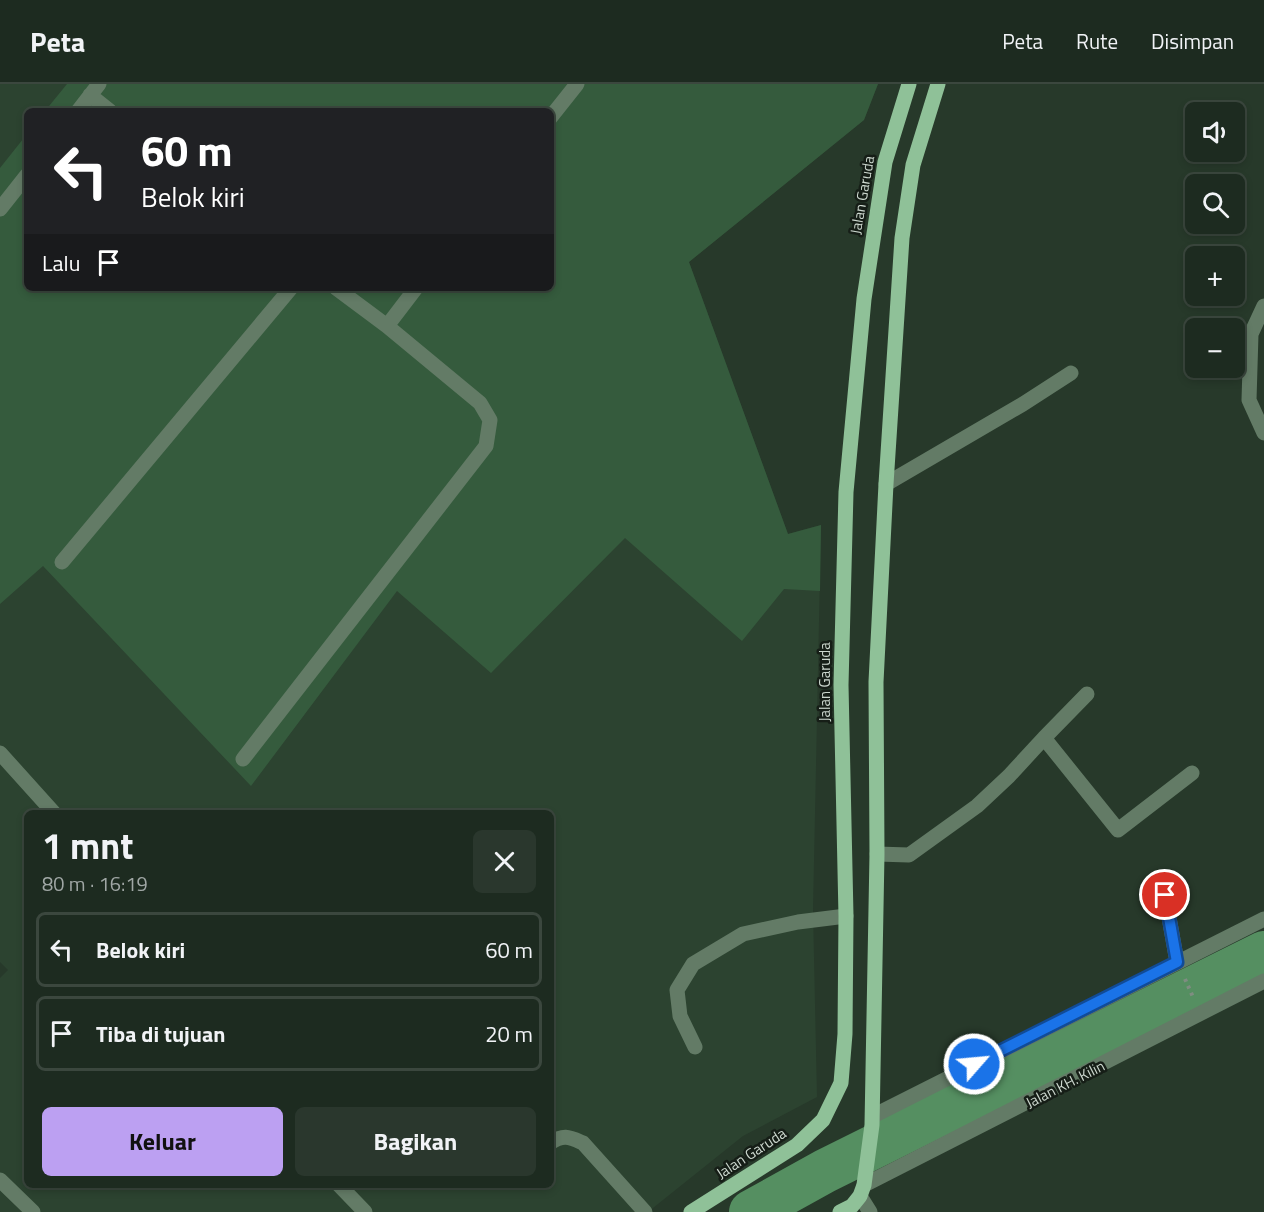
<!DOCTYPE html>
<html lang="id">
<meta charset="utf-8">
<style>
body{margin:0;font-family:"Titillium Web",sans-serif;background:#2a372d;color:#f1f3f6;height:100vh;display:flex;flex-direction:column;font-size:22px;white-space:nowrap}
*{box-sizing:border-box;margin:0}
p{font-size:20px;color:#a0a7a5}
.icon{flex:none;width:33px;height:33px;fill:none;stroke:currentColor;stroke-width:2;stroke-linecap:round;stroke-linejoin:round}
.map{position:relative;flex:1;overflow:hidden}
.panel{position:absolute;left:24px;top:726px;width:530px;height:378px;display:flex;flex-direction:column;background:#1d2b20;border-radius:9px;box-shadow:0 3px 9px #0003,0 0 0 2px #3b473e}
.panel>*{flex:none}
.hud{position:absolute;left:24px;top:24px;width:530px;height:183px;border-radius:9px;box-shadow:0 3px 9px #0003,0 0 0 2px #3b473e;background:#202124;color:#fff;overflow:hidden}
.controls{position:absolute;left:1185px;top:18px;display:grid;gap:12px}
.controls a{display:grid;place-items:center;width:60px;height:60px;border-radius:9px;background:#1d2b20;box-shadow:0 3px 9px #0003,0 0 0 2px #3b473e;font-size:30px}
.pin{position:absolute;display:grid;place-items:center;width:51px;height:51px;color:#fff;margin:-26px;border:3px solid #fff;border-radius:50%;box-shadow:0 2px 6px #0007}
.me{position:absolute;width:66px;margin:-33px;rotate:63deg;stroke-linejoin:round;filter:drop-shadow(0 0 4px #0008)}
.turn{display:flex;align-items:center;gap:21px;height:126px;padding:0 18px;font-size:27px}
.turn .icon{width:78px;height:78px;stroke-width:2.5}
.turn b{display:block;font-size:42px;line-height:51px}
.then{display:flex;align-items:center;height:57px;padding:0 18px;background:#0003;gap:12px;font-size:22px}
.round{display:grid;place-items:center;flex:none;width:63px;height:63px;border-radius:9px;background:#2a372d}
.summary{display:flex;align-items:center;justify-content:space-between;height:102px;padding:0 18px}
h1{font-size:36px;font-weight:700;line-height:45px}
.cta{display:flex;gap:12px;margin-top:auto;padding:12px 18px}
.cta a{flex:1;height:69px;border-radius:9px;background:#bca0f2;color:#111;font-size:24px;font-weight:700;line-height:69px;text-align:center}
.cta a+a{background:#2a372d;color:#f1f3f6}
ul{padding:0;list-style:none}
li{display:flex;align-items:center;gap:18px;height:75px;margin:0 12px 9px;padding:0 6px;border:3px solid #3b473e;border-radius:9px}
li div{flex:1}
li b{display:block;font-size:22px}
li em{font-style:normal}
header{display:flex;align-items:center;gap:36px;box-sizing:border-box;height:84px;padding:0 30px;background:#1d2b20;border-bottom:2px solid #3b473e}
header strong{font-size:28px}
nav{display:flex;gap:33px;margin-inline-start:auto;font-size:21px}
.map>svg:first-child{display:block}
.built{fill:#2c4330;fill-rule:evenodd}
.green{fill:#355b3d}
.lines{fill:none;stroke-linecap:round;stroke-linejoin:round}
.river{stroke:#558f61;stroke-width:44}
.path{stroke:#7f8d81;stroke-width:4;stroke-dasharray:3 4.5;stroke-linecap:butt}
.minor{stroke:#637b66;stroke-width:15}
.major{stroke:#8fc198;stroke-width:15}
.route-casing{stroke:#114b97;stroke-width:15}
.route{stroke:#1a73e8;stroke-width:10}
.labels{text-anchor:middle;dominant-baseline:central;stroke-width:5;stroke-linejoin:round;paint-order:stroke}
.street-label{font-size:15px;fill:#ccd7ce;stroke:#161e17}
</style>
<header>
<strong>Peta</strong>
<nav><a>Peta</a><a>Rute</a><a>Disimpan</a></nav>
</header>
<div class="map">
<svg width="1264" height="1128" viewBox="0 0 1264 1128">
<rect width="100%" height="100%" fill="#27392a"/>
<path class="built" d="M0,0H878L864,36L689,178L788,450L821,441L813,826L817,1013L743,1052L648,1128H0V894L8,886L0,878ZM27,27H550V204H27ZM27,729H550V1101H27Z"/>
<path class="green" d="M67,0H878L864,36L689,178L788,450L821,441L820,507L784,505L742,557L625,454L491,589L397,507L251,702L43,482L0,520V84L27,50V204H550V27H45Z"/>
<g class="lines">
<path class="river" d="M751,1128L825,1087L1264,869"/>
<path class="path" d="M1185,895L1193,913"/>
<path class="minor" d="M90,11L110,27
M78,27L99,0
M550,34L577,0
M0,125L27,91
M1264,222L1251,250L1249,316L1264,349
M387,242L416,204
M886,400L1023,320L1071,289
M62,478L291,204
M1087,610L1044,654L1118,746L1192,689
M0,669L54,729
M243,675L486,362L490,336L480,319L387,242L336,204
M877,770L909,771L977,722L1009,692L1044,654
M1165,811L1177,878
M695,963L680,932L677,906L693,880L743,850L798,838L846,832
M873,1032L1264,835
M550,1059C564,1050 569,1053 583,1059L645,1128
M0,1096L33,1128
M339,1101L365,1128
M864,1101L1264,897
M860,1112L870,1128"/>
<path class="major" d="M691,1128L797,1061L823,1036L841,999L845,950L846,832L841,601L846,408L864,215L885,78L909,0
M840,1128L852,1122L860,1112L864,1101L872,1041L877,770L876,598L886,400L902,154L913,81L938,0"/>
</g>
<g class="lines">
<g class="route-casing">
<path id="route" d="M974,980L1177,878L1165,811"/>
</g>
<use href="#route" class="route"/>
</g>
<g class="labels">
<g class="street-label">
<text transform="translate(862 111) rotate(-80)">Jalan Garuda</text>
<text transform="translate(824 598) rotate(-90)">Jalan Garuda</text>
<text transform="translate(1065 1000) rotate(-27)">Jalan KH. Kilin</text>
<text transform="translate(751 1069) rotate(-33)">Jalan Garuda</text>
</g>
</g>
</svg>
<div class="controls">
<a><svg class="icon" aria-label="sound" viewBox="0 0 24 24"><path d="M4 9h4l5-4v14l-5-4H4zM17 9q2 3 0 6"/></svg></a>
<a><svg class="icon" aria-label="search" viewBox="0 0 24 24"><circle cx="10" cy="10" r="6"/><path d="M15 15l6 6"/></svg></a>
<a>+</a>
<a>−</a>
</div>
<div class="pin" style="left:1165px;top:811px;background:#d93025"><svg class="icon" aria-label="arrive" viewBox="0 0 24 24"><path d="M6 21V4h12l-3 4 3 4H6"/></svg></div>
<svg class="me" style="left:974px;top:980px" viewBox="-20 -20 40 40"><circle r="17" fill="#1a73e8" stroke="#fff" stroke-width="3"/><path d="M0-11L8 9 0 5-8 9z" fill="#fff"/></svg>
<div class="hud">
<div class="turn"><svg class="icon" aria-label="left" viewBox="0 0 24 24"><path d="M17 20v-9H6M10 6l-5 5 5 5"/></svg><div><b>60 m</b>Belok kiri</div></div>
<div class="then">Lalu<svg class="icon" aria-label="arrive" viewBox="0 0 24 24"><path d="M6 21V4h12l-3 4 3 4H6"/></svg></div>
</div>
<section class="panel">
<div class="summary"><div><h1>1 mnt</h1><p>80 m · 16:19</p></div><a class="round"><svg class="icon" aria-label="close" viewBox="0 0 24 24"><path d="M6 6l12 12M18 6L6 18"/></svg></a></div>
<ul>
<li><svg class="icon" aria-label="left" viewBox="0 0 24 24"><path d="M17 20v-9H6M10 6l-5 5 5 5"/></svg><div><b>Belok kiri</b></div><em>60 m</em></li>
<li><svg class="icon" aria-label="arrive" viewBox="0 0 24 24"><path d="M6 21V4h12l-3 4 3 4H6"/></svg><div><b>Tiba di tujuan</b></div><em>20 m</em></li>
</ul>
<div class="cta"><a>Keluar</a><a>Bagikan</a></div>
</section>
</div>
